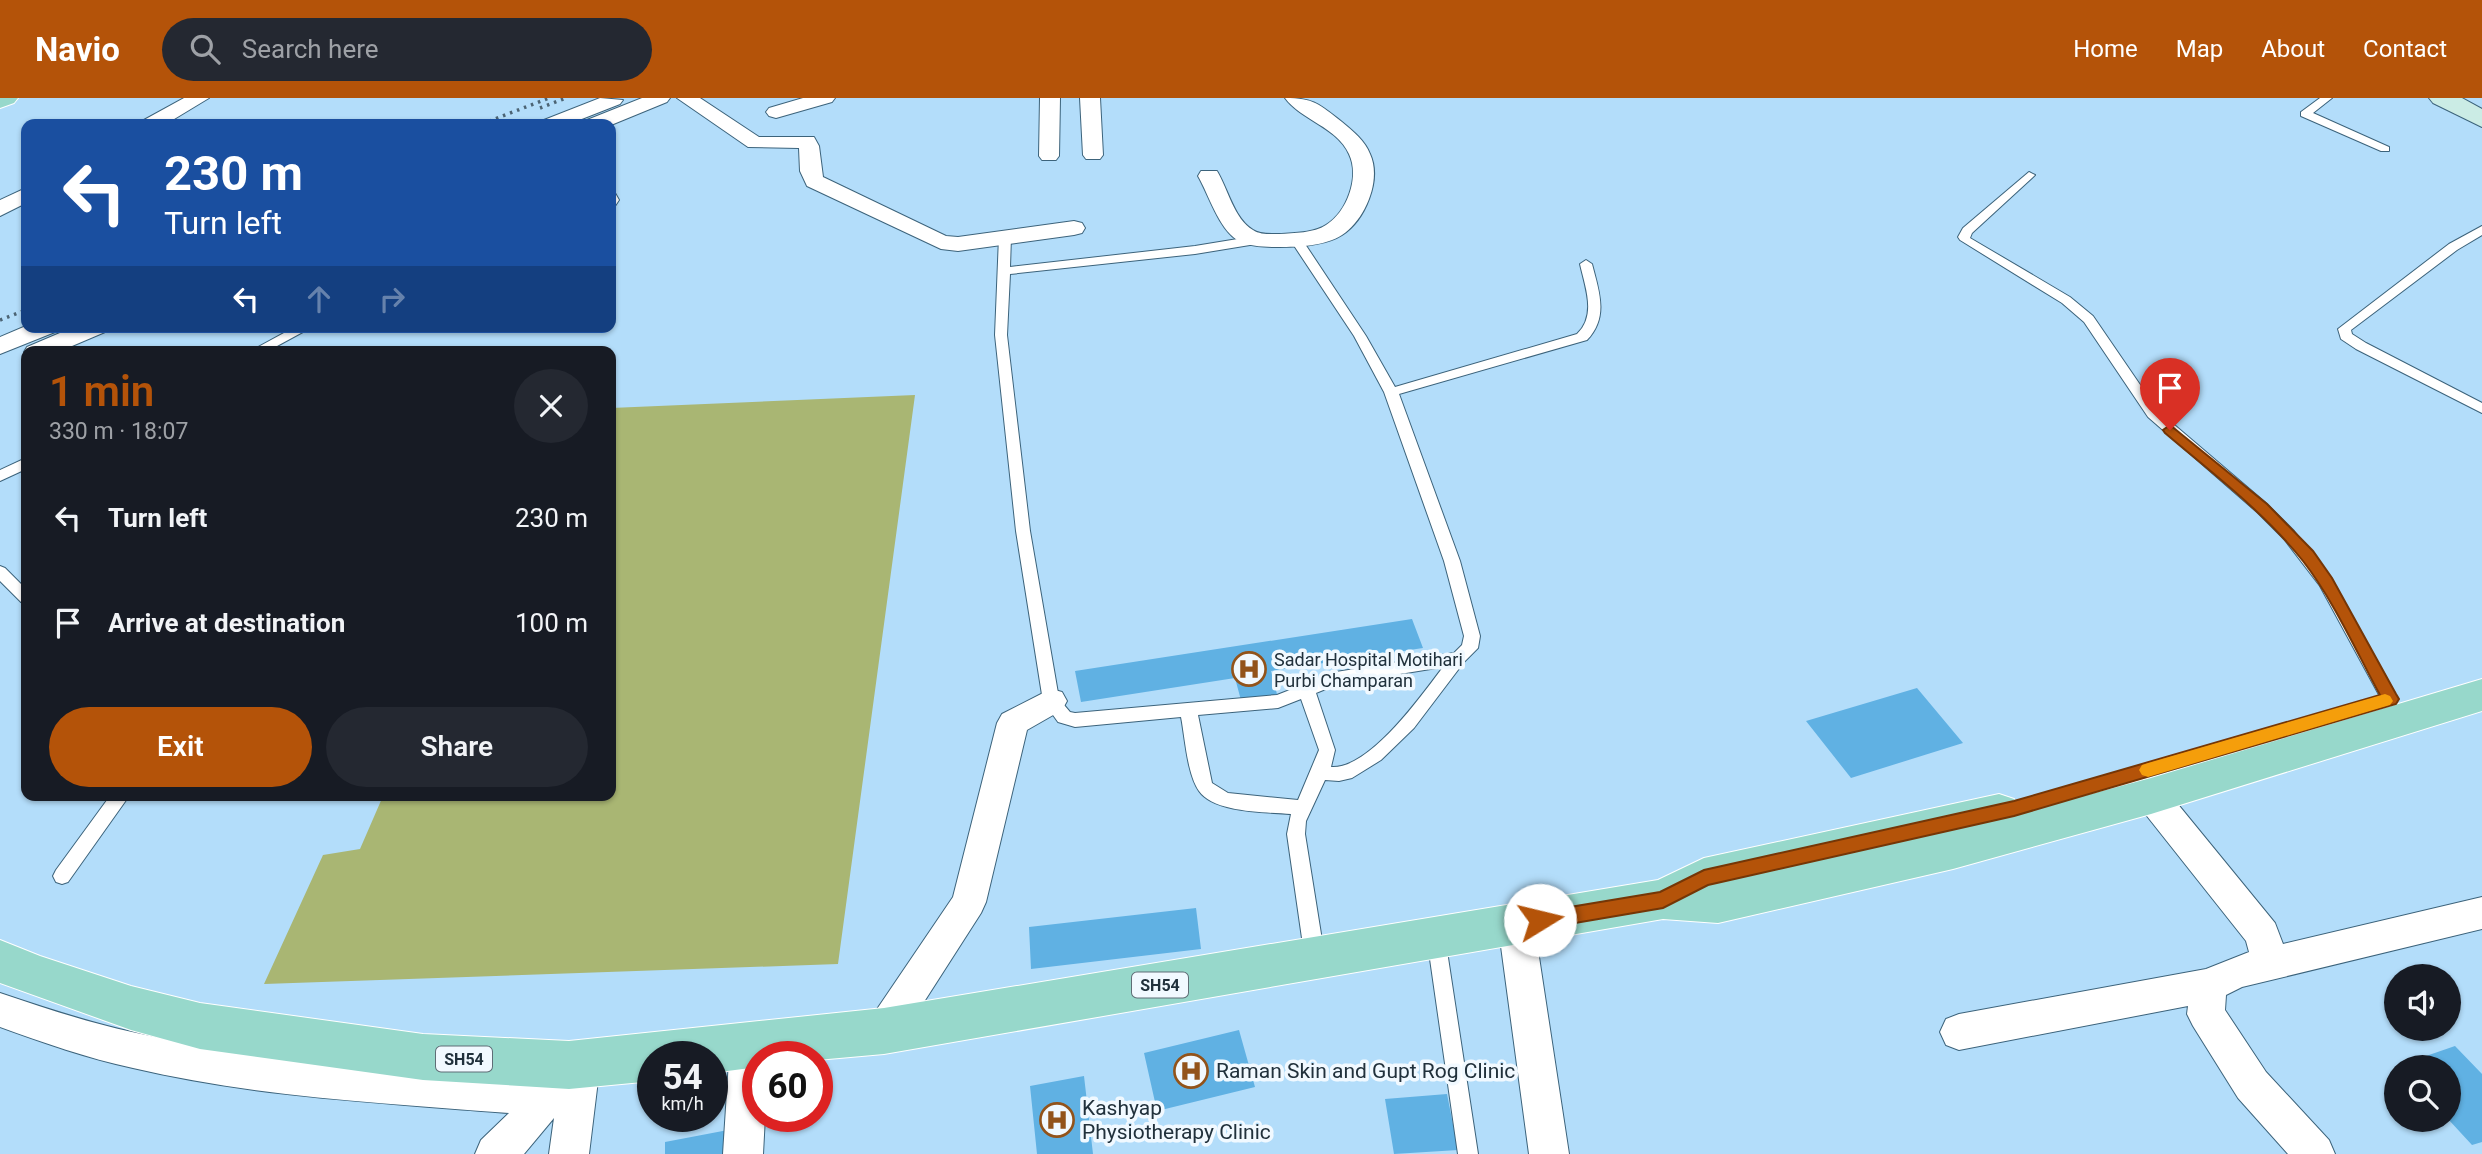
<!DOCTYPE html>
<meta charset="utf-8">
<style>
body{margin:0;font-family:Roboto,sans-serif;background:#242831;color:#f1f3f6;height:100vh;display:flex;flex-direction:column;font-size:26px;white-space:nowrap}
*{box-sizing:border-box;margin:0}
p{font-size:23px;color:#9ea1a6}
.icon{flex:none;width:38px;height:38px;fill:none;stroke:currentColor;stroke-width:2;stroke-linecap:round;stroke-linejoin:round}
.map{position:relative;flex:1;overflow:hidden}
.details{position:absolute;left:21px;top:248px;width:595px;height:455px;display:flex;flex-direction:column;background:#171b24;border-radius:14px;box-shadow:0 2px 5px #0004}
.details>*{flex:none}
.guide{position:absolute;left:21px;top:21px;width:595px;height:214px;border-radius:14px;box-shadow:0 2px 5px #0004;background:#1a4fa0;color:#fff;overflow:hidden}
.buttons{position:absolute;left:2384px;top:866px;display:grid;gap:14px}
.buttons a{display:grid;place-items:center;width:77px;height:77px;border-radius:50%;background:#171b24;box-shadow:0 2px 5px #0004;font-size:35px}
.speed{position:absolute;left:637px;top:943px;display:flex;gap:14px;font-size:35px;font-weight:700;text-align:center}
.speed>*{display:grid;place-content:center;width:91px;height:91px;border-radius:50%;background:#171b24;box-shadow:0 2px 5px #0004;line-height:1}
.speed small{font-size:18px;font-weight:400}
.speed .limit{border:10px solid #d22;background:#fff;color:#111}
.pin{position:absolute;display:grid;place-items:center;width:60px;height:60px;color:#fff;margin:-72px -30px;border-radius:50% 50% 50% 0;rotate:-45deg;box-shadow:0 0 7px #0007}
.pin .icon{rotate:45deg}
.me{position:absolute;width:77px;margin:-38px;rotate:81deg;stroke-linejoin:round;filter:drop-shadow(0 0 5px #0008)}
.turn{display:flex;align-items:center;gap:24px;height:147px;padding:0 28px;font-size:32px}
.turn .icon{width:91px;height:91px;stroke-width:2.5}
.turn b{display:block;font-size:49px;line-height:60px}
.lanes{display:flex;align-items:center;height:66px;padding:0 28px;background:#0003;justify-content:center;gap:35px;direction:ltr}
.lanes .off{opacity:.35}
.round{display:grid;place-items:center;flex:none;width:74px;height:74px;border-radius:37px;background:#242831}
.overview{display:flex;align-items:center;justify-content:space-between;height:119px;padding:0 28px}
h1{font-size:42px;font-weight:600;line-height:52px;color:#b45309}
.button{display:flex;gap:14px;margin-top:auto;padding:14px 28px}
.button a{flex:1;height:80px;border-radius:42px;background:#b45309;color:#fff;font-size:28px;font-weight:600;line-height:80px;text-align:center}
.button a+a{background:#242831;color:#f1f3f6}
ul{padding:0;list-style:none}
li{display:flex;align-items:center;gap:21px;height:105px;padding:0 28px}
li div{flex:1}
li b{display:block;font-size:26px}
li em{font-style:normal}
header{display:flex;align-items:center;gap:42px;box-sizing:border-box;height:98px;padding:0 35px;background:#b45309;color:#fff}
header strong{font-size:33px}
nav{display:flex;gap:38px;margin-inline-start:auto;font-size:24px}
.search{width:490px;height:63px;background:#242831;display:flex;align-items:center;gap:18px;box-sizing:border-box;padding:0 24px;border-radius:38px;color:#9ea1a6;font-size:26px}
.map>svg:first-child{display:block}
.green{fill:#a9b673}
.building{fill:#60b1e3}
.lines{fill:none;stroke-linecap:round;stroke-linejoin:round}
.lane-casing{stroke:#3c637b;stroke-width:2}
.street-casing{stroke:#3c637b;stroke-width:2}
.secondary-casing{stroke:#3c637b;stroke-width:2}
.primary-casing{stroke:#fff;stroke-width:2}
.lane{fill:#fff;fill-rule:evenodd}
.street{fill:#fff;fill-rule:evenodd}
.secondary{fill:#cbece5;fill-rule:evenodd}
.primary{fill:#97d8cb;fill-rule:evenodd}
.rail{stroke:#4c6474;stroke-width:3.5;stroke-dasharray:2.5 5;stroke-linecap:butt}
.route{fill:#b45309;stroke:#753606;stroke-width:2}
.slow{fill:#f59e0b}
.labels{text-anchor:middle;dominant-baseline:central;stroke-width:7;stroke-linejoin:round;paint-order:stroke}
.shield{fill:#f1f9ff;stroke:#5f6d76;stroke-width:2}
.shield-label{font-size:16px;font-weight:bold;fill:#21313c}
.poi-label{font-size:18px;fill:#21313c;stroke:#f1f9ff;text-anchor:start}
.near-poi-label{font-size:21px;fill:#21313c;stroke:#f1f9ff;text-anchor:start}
</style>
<header>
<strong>Navio</strong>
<div class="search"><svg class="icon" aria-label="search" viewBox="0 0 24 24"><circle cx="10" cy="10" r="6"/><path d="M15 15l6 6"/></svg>Search here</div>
<nav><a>Home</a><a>Map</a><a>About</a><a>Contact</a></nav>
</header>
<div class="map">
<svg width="2482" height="1056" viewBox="0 0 2482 1056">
<rect width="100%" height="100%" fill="#b3ddfa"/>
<path class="green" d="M915,297L838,866L264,886L323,757L360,751L383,698H611V310Z"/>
<path class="building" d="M1412,521L1423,550L1271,573L1278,600L1242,606L1235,580L1081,604L1075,573Z
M1917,590L1963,645L1851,680L1806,623Z
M1196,810L1201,851L1031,871L1029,829Z
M1239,932L1255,989L1157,1013L1144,955Z
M2455,948L2482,976V1044L2472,1047L2448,1021V970H2402L2400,967Z
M1084,978L1093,1056H1037L1030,988Z
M1447,996L1458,1052L1394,1056L1385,1001Z
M728,1032L727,1056H665V1044Z"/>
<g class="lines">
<g class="lane-casing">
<path id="lane" d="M2320,0H2332L2313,15L2389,49V53H2381L2301,18V14Z
M2029,74L2035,77L2033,79L1972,135L1970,140L2070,199L2093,218L2158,313L2267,406L2294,433L2331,480L2398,601L2396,606H2384L2320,488L2284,441L2257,414L2148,319L2084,224L2062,205L1960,142L1958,139L1963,130Z
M611,94L615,95L619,102L615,108L611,109Z
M2482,128V137L2457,152L2351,232L2352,236L2366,245L2482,305V315L2356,251L2341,241L2338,231L2449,146Z
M1005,135L1011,139L1010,169L1195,148L1256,138L1262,142L1256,146L1195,156L1010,176L1007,237L1030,433L1059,601L1070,614L1075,615L1277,597L1336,574L1454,555L1462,547L1464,538L1444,463L1384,294L1354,238L1289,140L1291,137L1295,136L1301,140L1366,238L1395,289L1577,236C1597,217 1585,189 1580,166L1586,162L1592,166C1599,193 1609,219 1587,242L1399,296L1460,463L1480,538L1478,550L1464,564L1414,630L1381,662L1352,680L1339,683L1325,682L1306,723L1305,736L1325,861L1322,867L1315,870L1308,867L1305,861L1287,736L1291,716C1266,714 1214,715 1199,693C1187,676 1185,639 1181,619L1075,629L1058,624L1043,603L1016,433L995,237L999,139ZM1443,569C1422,597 1369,672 1331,669L1335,652L1316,595L1338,586ZM1301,601L1319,652L1298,702L1228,695L1212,685L1198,617L1278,610Z
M295,229H312L266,254H249Z
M26,360V371L0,383V372Z
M0,468L5,470L26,491V506L21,504L0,483Z
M110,698H129L68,784L62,786L56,784L53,778L56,772Z
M1436,831L1443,834L1445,840L1478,1056H1458L1427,840L1429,834Z"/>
</g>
<g class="street-casing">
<path id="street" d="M184,0H209L166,26H141L144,22Z
M600,0L623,2L620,6L569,26H541L544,22Z
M642,0H670L667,4L611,27L584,26L587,22Z
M677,0H700L759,39H814L819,48L823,79L946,138L958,139L1074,123L1082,125L1085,130L1082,135L1074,137L958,153L941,151L807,88L800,73L799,50L748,49Z
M803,0H835L832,4L776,20L769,18L766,14L769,10Z
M1040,0H1060L1059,58L1056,62H1042L1039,58Z
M1080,0H1100L1103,57L1100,61H1086L1083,57Z
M1285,0C1314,0 1319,6 1342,24C1353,33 1365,43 1370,56C1382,82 1365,122 1342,137C1325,148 1298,149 1279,149C1266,149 1249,149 1237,142C1218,129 1209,97 1198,78L1201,73H1217C1228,91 1234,121 1253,132C1260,137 1271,136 1279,136C1294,135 1314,135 1326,127C1347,114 1360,79 1349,56C1337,29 1301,22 1285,0Z
M26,90V105L0,118V102Z
M26,228L58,229L55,234L0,256V239Z
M74,229H108L105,234L58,254H26V258L24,254L27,249Z
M1051,591L1062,594L1067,603L1062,612L1027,632L986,804L981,815L897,946L884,951L871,946L865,933L871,920L953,799L997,625L1002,616Z
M2151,684L2163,688L2275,825L2283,846L2482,799V831L2242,889L2226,897L2225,912L2266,974L2329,1042L2335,1056H2288L2238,1000L2193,928L2187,916L2188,908L1959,952L1946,947L1940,934L1946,921L1959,916L2206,871L2249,854L2246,843L2139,708L2135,698L2139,688Z
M1516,810L1528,815L1534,826L1569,1056H1529L1498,826L1504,815Z
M0,895C44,910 87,924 132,934C265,965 403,969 539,979L556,969L561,971L568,953L581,948L594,953L600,966L589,1056H549L554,1020L524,1056H475L481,1042L509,1015C383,1005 256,999 133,970C87,960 44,945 0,929Z
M749,929L762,934L768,947L767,959H758V1018H765L763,1056H723L730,947L736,934Z"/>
</g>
<g class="secondary-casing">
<path id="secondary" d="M2429,0H2462L2482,11V29L2433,5Z"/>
</g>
<g class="primary-casing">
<path id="primary" d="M0,0H18L14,5L0,10Z
M2482,581V613L2151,716L1953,771L1718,825L1663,821L884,956L817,962V959H758V969L712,975V959H653V983L569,991L423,982L200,951L131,932L0,885V842L40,858L131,888L200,905L423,936L569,943L884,910L1658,782L1704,760L1999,696L2014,701L2020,715L2151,680Z"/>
</g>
<use href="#lane" class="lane"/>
<use href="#street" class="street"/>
<use href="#secondary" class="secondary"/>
<use href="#primary" class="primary"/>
<path class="rail" d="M540,10L566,0
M482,26L549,0
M0,222L26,212"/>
</g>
<path class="route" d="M2170,327L2267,406L2313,453L2332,480L2396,596L2399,601L2396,606L2014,718L1708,787L1663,810L1540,831L1534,828L1531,822L1534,816L1540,814L1660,794L1704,772L2014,703L2380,597C2356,553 2334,503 2303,463C2264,414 2212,375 2165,335L2163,332Z"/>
<path class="slow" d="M2385,596L2390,598L2393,603L2390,607L2148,679L2142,677L2139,672L2142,667L2148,665Z"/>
<defs>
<g id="hospital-ring" transform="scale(1.75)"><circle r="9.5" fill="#f1f9ff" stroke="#92531a" stroke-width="1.5"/><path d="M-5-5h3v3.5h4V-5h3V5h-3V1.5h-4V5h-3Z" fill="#92531a"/></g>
</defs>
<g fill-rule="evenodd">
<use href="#hospital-ring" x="1249" y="571"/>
<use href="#hospital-ring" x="1191" y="973"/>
<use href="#hospital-ring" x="1057" y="1022"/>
</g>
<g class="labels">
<g class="shield">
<rect x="1132" y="874.5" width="56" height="25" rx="5"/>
<rect x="436" y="948.5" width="56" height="25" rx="5"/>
</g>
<g class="shield-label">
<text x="1160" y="887">SH54</text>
<text x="464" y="961">SH54</text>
</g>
<g class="poi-label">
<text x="1274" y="561">Sadar Hospital Motihari<tspan x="1274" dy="21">Purbi Champaran</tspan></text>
</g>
<g class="near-poi-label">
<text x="1216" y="973">Raman Skin and Gupt Rog Clinic</text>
<text x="1082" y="1010">Kashyap<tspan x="1082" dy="24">Physiotherapy Clinic</tspan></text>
</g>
</g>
</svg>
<div class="buttons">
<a><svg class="icon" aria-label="sound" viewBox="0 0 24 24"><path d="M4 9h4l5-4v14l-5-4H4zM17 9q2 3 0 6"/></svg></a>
<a><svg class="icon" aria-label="search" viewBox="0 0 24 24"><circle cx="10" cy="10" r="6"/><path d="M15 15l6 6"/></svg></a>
</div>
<div class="speed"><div>54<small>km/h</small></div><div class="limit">60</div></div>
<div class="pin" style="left:2170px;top:332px;background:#d93025"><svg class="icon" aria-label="arrive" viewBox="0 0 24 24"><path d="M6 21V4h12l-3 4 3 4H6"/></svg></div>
<svg class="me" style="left:1540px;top:822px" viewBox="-20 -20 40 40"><circle r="19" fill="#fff"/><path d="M0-13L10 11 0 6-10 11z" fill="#b45309"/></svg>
<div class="guide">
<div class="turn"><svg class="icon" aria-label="left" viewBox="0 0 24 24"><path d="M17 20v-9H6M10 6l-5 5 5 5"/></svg><div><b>230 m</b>Turn left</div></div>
<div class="lanes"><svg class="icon" aria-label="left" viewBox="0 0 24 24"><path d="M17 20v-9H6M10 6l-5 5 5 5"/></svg><svg class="icon off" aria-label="ahead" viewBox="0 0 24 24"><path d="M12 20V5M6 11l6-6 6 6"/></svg><svg class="icon off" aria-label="right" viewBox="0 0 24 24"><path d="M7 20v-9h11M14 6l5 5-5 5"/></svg></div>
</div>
<section class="details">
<div class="overview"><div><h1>1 min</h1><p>330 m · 18:07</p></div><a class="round"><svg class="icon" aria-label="close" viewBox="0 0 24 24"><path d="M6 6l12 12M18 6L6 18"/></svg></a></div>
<ul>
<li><svg class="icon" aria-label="left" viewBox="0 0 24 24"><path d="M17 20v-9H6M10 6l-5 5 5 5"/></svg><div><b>Turn left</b></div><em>230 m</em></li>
<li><svg class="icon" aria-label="arrive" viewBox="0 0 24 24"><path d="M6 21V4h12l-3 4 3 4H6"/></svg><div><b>Arrive at destination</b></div><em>100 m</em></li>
</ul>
<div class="button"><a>Exit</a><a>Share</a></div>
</section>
</div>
